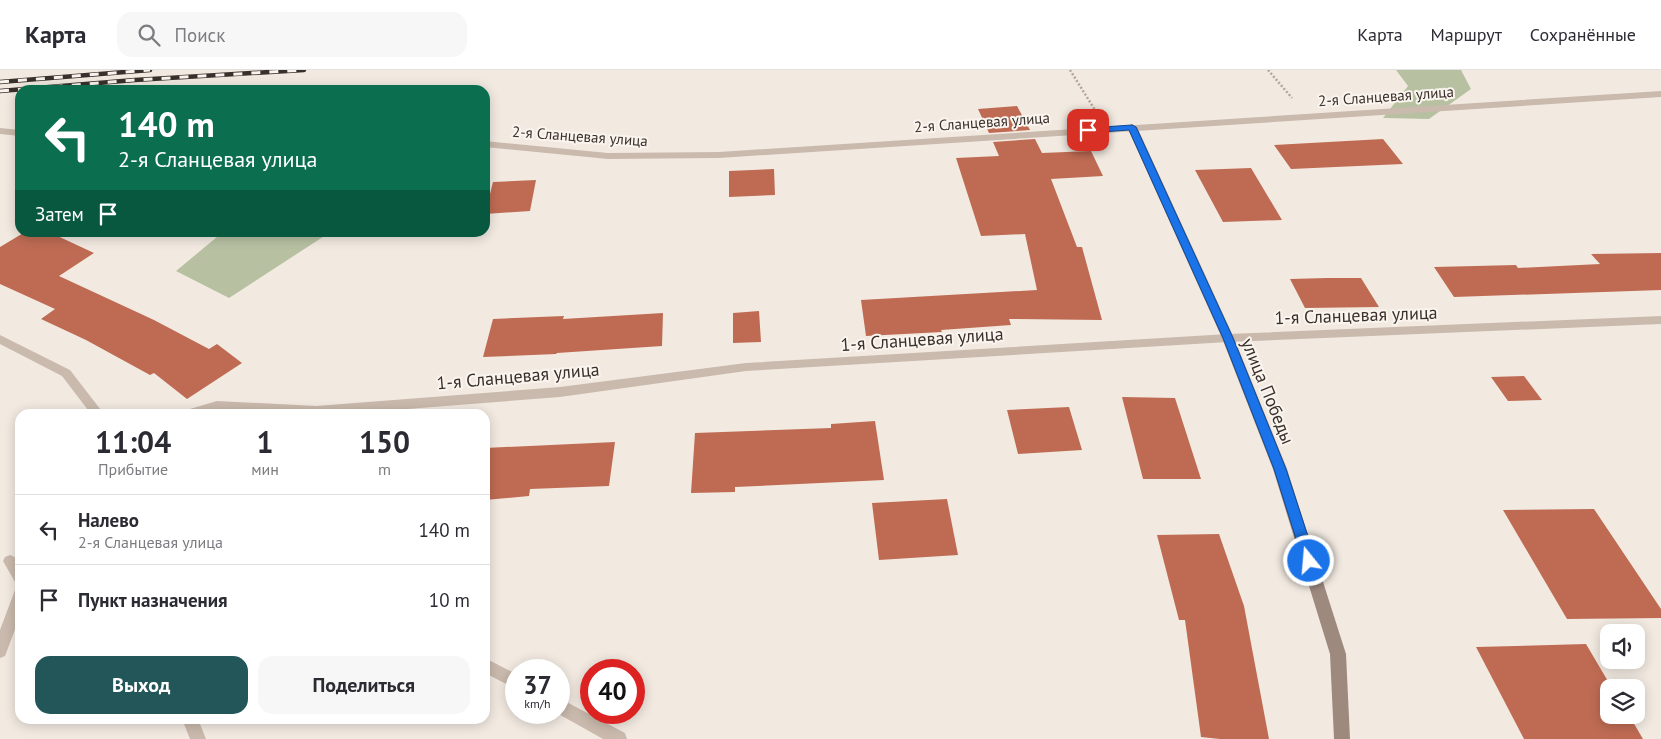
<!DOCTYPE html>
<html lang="ru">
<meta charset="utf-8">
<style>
body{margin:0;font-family:"PT Sans",sans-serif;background:#f7f7f7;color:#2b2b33;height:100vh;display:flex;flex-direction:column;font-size:19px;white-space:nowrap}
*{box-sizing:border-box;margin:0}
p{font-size:16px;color:#7c7c81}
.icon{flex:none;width:28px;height:28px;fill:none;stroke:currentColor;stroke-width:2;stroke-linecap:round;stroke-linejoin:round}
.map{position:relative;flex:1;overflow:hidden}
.drawer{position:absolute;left:15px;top:339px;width:475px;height:315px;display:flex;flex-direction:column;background:#fff;border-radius:15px;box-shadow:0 2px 12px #0003}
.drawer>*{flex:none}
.banner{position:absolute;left:15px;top:15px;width:475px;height:152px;border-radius:15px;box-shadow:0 2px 12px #0003;background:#0b6e4f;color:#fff;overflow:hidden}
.buttons{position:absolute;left:1600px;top:554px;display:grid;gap:10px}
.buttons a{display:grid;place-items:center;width:45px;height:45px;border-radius:10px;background:#fff;box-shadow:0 2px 12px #0003;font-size:25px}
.speed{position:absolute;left:505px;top:589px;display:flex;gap:10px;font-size:25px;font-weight:700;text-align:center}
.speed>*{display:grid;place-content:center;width:65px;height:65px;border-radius:50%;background:#fff;box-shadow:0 2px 12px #0003;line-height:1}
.speed small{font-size:12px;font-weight:400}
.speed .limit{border:8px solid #d22;background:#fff;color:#111}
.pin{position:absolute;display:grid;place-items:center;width:42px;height:42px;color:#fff;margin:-21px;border-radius:10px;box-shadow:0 2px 8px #0006}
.me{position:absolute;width:55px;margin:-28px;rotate:343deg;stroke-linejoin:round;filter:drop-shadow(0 0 4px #0008)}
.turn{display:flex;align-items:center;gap:18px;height:105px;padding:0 20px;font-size:22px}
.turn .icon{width:65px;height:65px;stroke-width:2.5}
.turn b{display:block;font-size:35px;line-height:42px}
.then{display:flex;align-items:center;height:48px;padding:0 20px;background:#0003;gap:10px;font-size:19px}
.eta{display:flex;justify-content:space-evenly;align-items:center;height:85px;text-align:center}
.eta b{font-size:30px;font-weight:600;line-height:35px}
.button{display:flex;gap:10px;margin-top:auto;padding:10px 20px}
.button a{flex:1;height:58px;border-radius:15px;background:#235658;color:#fff;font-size:20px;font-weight:600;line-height:58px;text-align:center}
.button a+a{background:#f7f7f7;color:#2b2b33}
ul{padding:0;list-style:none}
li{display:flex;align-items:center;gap:15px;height:70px;padding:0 20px;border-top:1px solid #e1e1e2}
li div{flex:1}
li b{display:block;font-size:19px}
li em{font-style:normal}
header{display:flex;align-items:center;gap:30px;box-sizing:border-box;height:70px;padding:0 25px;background:#fff;border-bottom:1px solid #e1e1e2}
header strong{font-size:24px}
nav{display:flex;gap:28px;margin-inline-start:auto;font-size:18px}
.search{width:350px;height:45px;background:#f7f7f7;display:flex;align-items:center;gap:12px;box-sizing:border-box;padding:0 18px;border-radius:15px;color:#7c7c81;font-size:19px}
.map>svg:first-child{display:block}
.green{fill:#b7c1a2}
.building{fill:#bf6b53}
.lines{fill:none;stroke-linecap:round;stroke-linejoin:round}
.path{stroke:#b6a498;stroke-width:2.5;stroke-dasharray:2 2;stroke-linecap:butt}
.lane{fill:#cabaad;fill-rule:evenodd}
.street{fill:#cabaad;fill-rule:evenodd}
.secondary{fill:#9e897f;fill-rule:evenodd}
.rail-casing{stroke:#392f2b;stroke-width:4.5}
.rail{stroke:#faf4ee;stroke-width:3;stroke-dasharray:9;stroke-linecap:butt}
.route{fill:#1a73e8;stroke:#114b97}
.labels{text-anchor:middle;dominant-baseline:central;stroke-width:4;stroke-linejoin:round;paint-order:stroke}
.far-street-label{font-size:15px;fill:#392f2b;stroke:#faf4ee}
.street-label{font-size:18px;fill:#392f2b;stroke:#faf4ee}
</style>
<header>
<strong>Карта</strong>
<div class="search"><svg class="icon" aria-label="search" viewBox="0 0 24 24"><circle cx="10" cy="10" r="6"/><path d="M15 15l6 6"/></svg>Поиск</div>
<nav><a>Карта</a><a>Маршрут</a><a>Сохранённые</a></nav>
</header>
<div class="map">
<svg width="1661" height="669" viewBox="0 0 1661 669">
<rect width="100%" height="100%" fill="#f2eae1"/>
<path class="green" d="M1396,0H1461L1471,19L1429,49L1383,48L1408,16Z
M223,162H329V163L229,228L176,201Z"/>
<path class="building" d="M1017,36L1030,60L989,63L978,39Z
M1035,69L1042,83L1091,81L1103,106L1051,109L1077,177H1082L1102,250L1009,249L1011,255L941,260L942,262L866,266L861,230L1037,220L1025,164L981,166L956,88L999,86L993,72Z
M1383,69L1403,94L1291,99L1274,75Z
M1251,98L1282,150L1223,152L1195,100Z
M774,99L775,125L729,127V101Z
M536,110L530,141L485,144L493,112Z
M25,162H49L94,183L59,206L154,250L209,279L217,274L242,293L187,329L154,303L150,305L86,270L41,249L55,239L0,214V177Z
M1661,183V220L1454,227L1434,197L1516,195L1518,198L1600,194L1591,184Z
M1327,208H1361L1379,237L1305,238L1290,209Z
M759,241L761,272L733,273V243Z
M663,243L662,276L557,283L556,284L483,287L493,249L564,246L563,249Z
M1524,306L1542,330L1508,331L1491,307Z
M1122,327L1175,328L1201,409H1143Z
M1069,337L1082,380L1018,384L1007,340Z
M875,351L884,410L735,417V422L691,423L695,363L831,358V354Z
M615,372L609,416L530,419L529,426L485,430V378Z
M947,429L958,485L879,490L872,433Z
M1594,439L1661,539V548L1567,549L1503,440Z
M1219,464L1244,536L1269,669H1220L1201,667L1185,550H1179L1157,465Z
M1586,574L1612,618H1609V645H1629L1643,669H1524L1476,577Z"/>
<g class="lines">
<path class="path" d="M1070,0L1095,40
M1268,0L1292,28"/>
<path class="lane" d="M10,485C23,489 20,502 20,513L15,512L3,491L5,487Z
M20,518V546L5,586L0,588V560L15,520Z"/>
<path class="street" d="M1661,21V27L719,88L608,89L485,77V71L608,83L719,82Z
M0,58L20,60V66L0,64Z
M1661,246V254L1228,272L746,301L560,327L343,344H275L217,341L206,344H181L183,341L217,331L316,336L560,317L746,293L1228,264Z
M0,265L70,300L104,344H91L62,306L0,274Z
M485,588L516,604V619L485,603Z
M559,628L625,663L627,669H603L555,642H559Z
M182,649H198L206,669H190Z"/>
<path class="secondary" d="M1132,54L1137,57L1234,268L1287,399L1346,584L1350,669H1334L1330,584L1273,399L1222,268L1127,57Z"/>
<g class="rail-casing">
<path id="rail" d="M0,12L150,0
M0,21L135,10L304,0"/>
</g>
<use href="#rail" class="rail"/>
</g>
<path class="route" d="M1132,55L1136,57L1233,268L1286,399L1316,491L1314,495L1309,497L1305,495L1303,491L1274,399L1223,268L1129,60L1088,63L1084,60L1088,58Z"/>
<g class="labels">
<g class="far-street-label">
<text transform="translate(1386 26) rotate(-4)">2-я Сланцевая улица</text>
<text transform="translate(982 52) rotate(-4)">2-я Сланцевая улица</text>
<text transform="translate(580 66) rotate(4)">2-я Сланцевая улица</text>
</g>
<g class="street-label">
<text transform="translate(1356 245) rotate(-2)">1-я Сланцевая улица</text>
<text transform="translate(922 269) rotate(-4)">1-я Сланцевая улица</text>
<text transform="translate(518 306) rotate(-5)">1-я Сланцевая улица</text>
<text transform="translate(1268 321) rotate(68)">улица Победы</text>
</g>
</g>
</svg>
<div class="buttons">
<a><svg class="icon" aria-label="sound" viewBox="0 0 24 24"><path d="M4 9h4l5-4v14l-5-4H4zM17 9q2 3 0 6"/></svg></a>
<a><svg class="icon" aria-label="layers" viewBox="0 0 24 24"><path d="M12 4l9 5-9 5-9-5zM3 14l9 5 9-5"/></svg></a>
</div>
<div class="speed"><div>37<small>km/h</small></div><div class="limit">40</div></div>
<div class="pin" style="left:1088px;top:60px;background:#d93025"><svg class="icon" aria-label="arrive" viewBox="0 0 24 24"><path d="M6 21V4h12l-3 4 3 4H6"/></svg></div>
<svg class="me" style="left:1309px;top:491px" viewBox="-20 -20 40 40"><circle r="17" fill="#1a73e8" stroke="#fff" stroke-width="3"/><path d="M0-11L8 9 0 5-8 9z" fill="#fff"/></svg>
<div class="banner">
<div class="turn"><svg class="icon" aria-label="left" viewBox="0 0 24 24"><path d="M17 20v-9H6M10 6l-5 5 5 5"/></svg><div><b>140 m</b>2-я Сланцевая улица</div></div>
<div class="then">Затем<svg class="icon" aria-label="arrive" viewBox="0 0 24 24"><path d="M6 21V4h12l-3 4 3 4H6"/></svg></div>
</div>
<section class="drawer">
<div class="eta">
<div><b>11:04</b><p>Прибытие</p></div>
<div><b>1</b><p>мин</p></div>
<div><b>150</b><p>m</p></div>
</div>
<ul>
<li><svg class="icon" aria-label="left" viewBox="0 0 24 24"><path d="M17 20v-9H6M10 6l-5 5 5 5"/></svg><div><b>Налево</b><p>2-я Сланцевая улица</p></div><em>140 m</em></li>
<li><svg class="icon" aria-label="arrive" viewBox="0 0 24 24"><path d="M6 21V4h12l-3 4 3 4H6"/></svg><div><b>Пункт назначения</b></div><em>10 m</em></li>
</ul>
<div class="button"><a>Выход</a><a>Поделиться</a></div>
</section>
</div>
